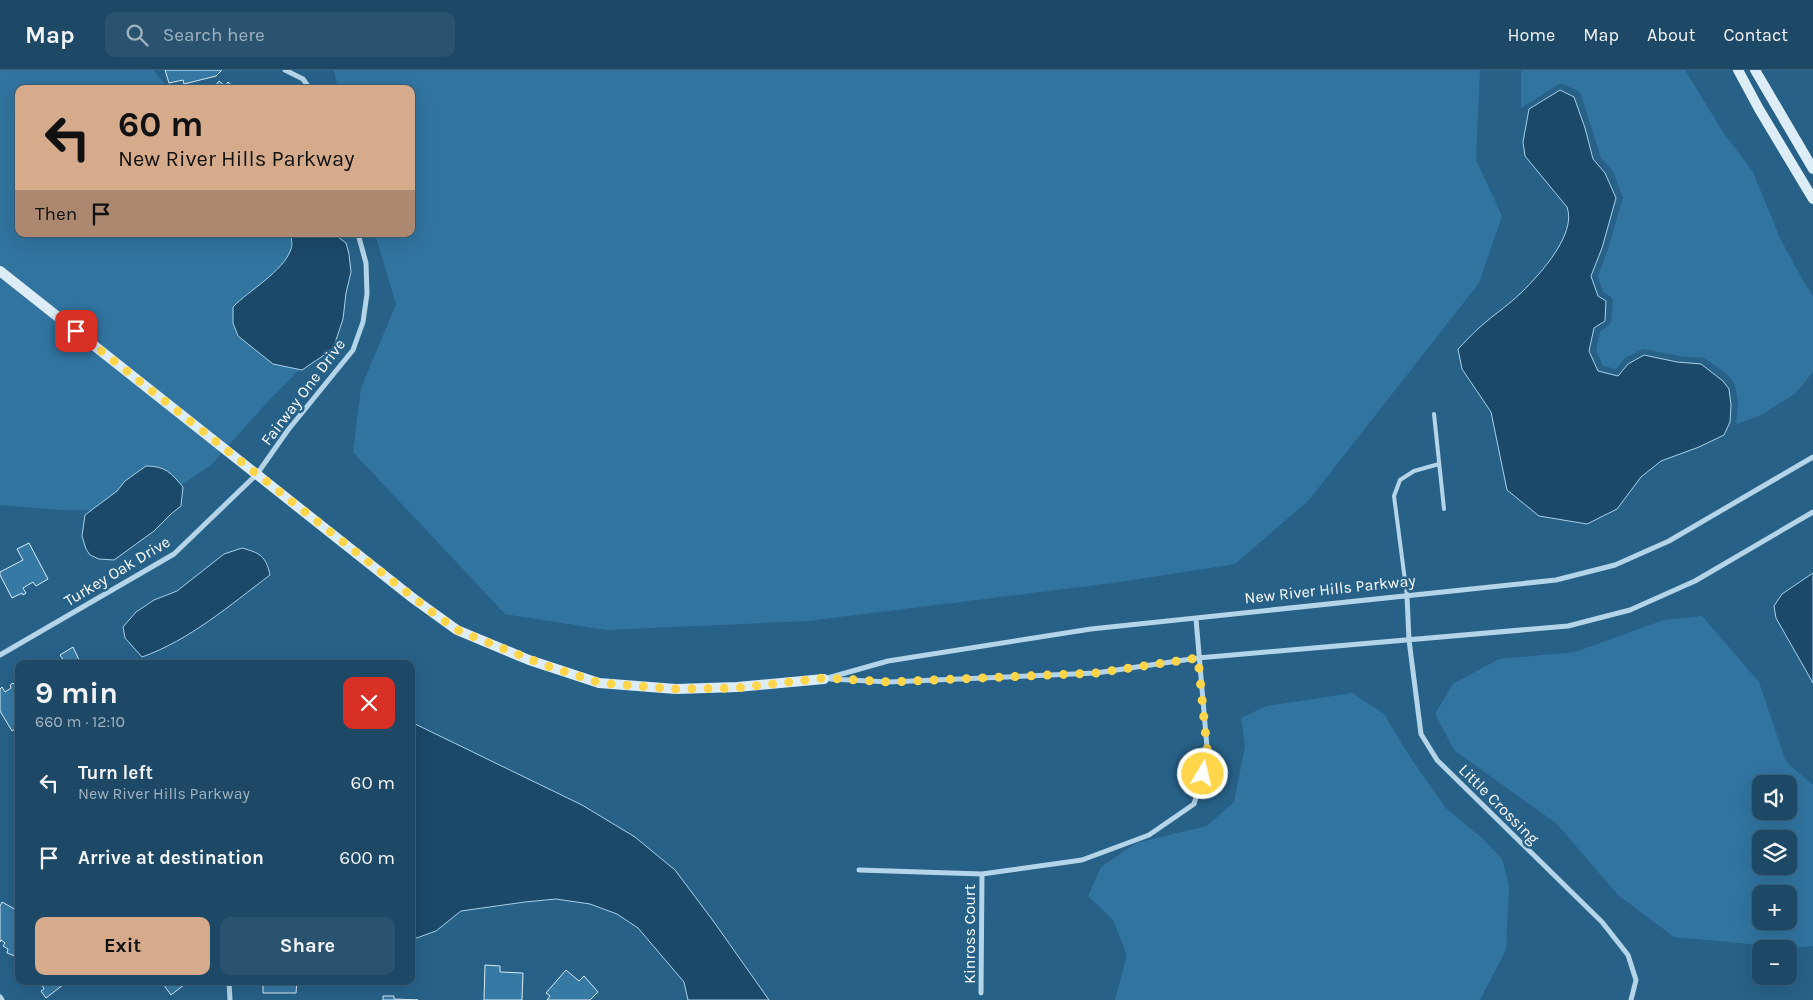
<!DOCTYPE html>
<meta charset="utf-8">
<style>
body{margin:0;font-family:Karla,sans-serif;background:#2a536f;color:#f1f3f6;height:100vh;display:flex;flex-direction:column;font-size:19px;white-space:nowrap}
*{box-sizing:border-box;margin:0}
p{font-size:16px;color:#a0b2bf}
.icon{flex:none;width:28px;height:28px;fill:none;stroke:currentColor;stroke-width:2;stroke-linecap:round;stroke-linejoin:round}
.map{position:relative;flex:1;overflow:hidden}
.sheet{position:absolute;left:15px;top:590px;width:400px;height:325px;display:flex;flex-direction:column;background:#1d4966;border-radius:10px;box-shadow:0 5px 20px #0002,0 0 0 1px #3b617a}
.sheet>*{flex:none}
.top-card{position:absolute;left:15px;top:15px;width:400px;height:152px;border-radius:10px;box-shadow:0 5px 20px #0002,0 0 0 1px #3b617a;background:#d6ab8b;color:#111;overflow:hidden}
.buttons{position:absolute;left:1752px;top:705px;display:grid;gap:10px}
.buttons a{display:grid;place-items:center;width:45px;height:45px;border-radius:10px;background:#1d4966;box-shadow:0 5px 20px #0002,0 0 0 1px #3b617a;font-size:25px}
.pin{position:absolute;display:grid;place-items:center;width:42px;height:42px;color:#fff;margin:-21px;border-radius:10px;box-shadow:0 2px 8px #0006}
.me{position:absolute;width:55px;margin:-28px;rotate:9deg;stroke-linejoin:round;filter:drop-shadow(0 0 4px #0008)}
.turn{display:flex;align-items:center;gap:18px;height:105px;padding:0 20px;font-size:22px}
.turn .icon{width:65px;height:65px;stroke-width:2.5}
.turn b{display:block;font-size:35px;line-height:42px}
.then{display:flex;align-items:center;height:48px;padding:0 20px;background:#0003;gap:10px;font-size:19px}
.round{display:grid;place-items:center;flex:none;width:52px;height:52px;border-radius:10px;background:#2a536f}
.headline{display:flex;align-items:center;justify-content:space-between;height:85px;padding:0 20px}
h1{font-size:30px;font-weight:700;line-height:38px}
.action{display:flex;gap:10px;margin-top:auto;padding:10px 20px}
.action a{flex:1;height:58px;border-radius:10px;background:#d6ab8b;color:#111;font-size:20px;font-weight:700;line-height:58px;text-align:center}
.action a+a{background:#2a536f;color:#f1f3f6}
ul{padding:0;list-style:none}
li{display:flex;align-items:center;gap:15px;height:75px;padding:0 20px}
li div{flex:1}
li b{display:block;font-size:19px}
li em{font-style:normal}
header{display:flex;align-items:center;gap:30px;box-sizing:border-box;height:70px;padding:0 25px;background:#1d4966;border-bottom:1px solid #3b617a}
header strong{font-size:24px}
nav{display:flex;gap:28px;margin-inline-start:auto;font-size:18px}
.search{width:350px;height:45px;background:#2a536f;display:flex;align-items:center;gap:12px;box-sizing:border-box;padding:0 18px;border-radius:10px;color:#a0b2bf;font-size:19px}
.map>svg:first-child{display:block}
.green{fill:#3174a0;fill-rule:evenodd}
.water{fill:#1b4969;stroke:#a8d1e9}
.building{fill:#3779a5;stroke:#d7ebf7}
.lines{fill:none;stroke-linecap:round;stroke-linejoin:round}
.lane{stroke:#b3d4e9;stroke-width:4}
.street{stroke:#b3d4e9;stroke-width:5}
.secondary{stroke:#ddedf8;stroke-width:10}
.route{stroke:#ffd54a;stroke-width:9;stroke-dasharray:0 16.2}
.labels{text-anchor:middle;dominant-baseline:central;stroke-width:5;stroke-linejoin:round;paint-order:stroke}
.street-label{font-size:16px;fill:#fff;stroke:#276188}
</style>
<header>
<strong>Map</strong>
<div class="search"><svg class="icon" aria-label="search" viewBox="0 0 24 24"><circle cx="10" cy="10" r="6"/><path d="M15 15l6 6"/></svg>Search here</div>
<nav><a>Home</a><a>Map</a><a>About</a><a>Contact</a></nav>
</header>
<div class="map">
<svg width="1813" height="930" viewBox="0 0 1813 930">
<rect width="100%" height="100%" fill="#276188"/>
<path class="green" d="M0,0H153L169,19H19V164H294L302,297L271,328L211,395L143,441L60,440L0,435Z
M334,0H1480L1476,90L1502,146L1479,213L1309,430L1235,494L1120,512L809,551L606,560L505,544L353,382L361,318L396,234L375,164H411V19H338Z
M1521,0H1685L1723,62L1753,102L1780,168L1801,207L1813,226V302L1795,324L1759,346L1736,354L1738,333L1735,315L1728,305L1704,288L1679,286L1643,279L1625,288L1616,299L1603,296L1596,280L1600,262L1611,253L1613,231L1611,227L1603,222L1598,206L1608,179L1623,127L1612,100L1601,88L1580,22L1564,14H1559L1521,38Z
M1702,546L1759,612L1786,692L1813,715V876L1794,878L1674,867L1618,825L1557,754L1454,680L1435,644L1453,614L1499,589L1575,582L1664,550ZM1761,714H1789V741H1761ZM1761,769H1789V796H1761ZM1761,824H1789V851H1761Z
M1352,623L1384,644L1410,687L1446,738L1483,769L1502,789L1509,815L1506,880L1480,930H1115L1127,885L1113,850L1088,826L1101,797L1136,773L1207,756L1234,732L1245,676L1241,648L1266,636Z"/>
<path class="water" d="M1560,20L1574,27L1585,58L1593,89L1605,103L1616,128L1602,178L1591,206L1598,226L1606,231L1605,251L1594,258L1589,281L1598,301L1618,306L1628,294L1644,285L1677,292L1701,294L1723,311L1729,319L1731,335L1730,352L1724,365L1699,377L1661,391L1641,407L1617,439L1587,454L1539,446L1507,420L1491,342L1462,299L1458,279C1465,272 1472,264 1480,257C1493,245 1509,235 1522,222C1540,204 1577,164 1567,137L1525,86L1523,72L1529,39Z
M291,164H334L346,173L349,184L351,202L346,223L343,249L333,279L302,300L273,294L238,266L233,253V237C248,221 284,201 291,179C293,175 291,168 291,164Z
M146,396C166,396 171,403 183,417L181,436L171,444L154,461L114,490L99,489L90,485L86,479L82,466L85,445L117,421L125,411Z
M242,478C260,483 266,486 270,505C230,535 190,570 142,587L125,568L123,557L136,542L154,530L177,521L224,484Z
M1813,503V613L1776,548L1774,536L1782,524Z
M411,652L582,735L635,767L675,800L714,852L769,930H688L684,912L638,858L617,844L590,834L556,829L525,832L461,841L436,861L411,870Z"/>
<path class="building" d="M165,0H222L216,6L184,14L183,10L169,13Z
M219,11L225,16L228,12L236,19H204L217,14Z
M29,473L48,509L36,516L33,512L23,518L26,523L23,525L22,523L12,528L0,505V502L23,490L17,479Z
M73,577L81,594H59L64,591L60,585Z
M19,612V656L12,661L0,641V619L2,617L5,622L11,618L10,615L13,613L15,615Z
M2,832L18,841L14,848L19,851V879L15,886L7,883L8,879L3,876L5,873L1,870L0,872V836Z
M485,895L500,896V902L523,903L522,930H484Z
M566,900L579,911L584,906L598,922L590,930H547L550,926L546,923Z
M43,911H68L46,928L41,921L44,919L42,915L45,913Z
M161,911H189L171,925Z
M263,911H297L296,923H263Z
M383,926H394V929L418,930H383Z"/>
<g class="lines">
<path class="lane" d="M1434,344L1444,439
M1407,526L1394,426L1400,410L1414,401L1439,394"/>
<path class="street" d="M285,0L303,9L310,19
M1407,526L1409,570L1421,664L1437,690L1602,852L1628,885L1636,910L1631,930
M0,585L174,484L257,404L288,360L353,280L363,252L367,224L366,193L358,164
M824,609L888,591L1091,559L1556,510L1615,495L1669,471L1813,387
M830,609L889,612L1096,603L1198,588L1568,556L1630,540L1695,511L1813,442
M859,800L982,804L1082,790L1149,765L1194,734L1208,689L1196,549
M229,911L230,930
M981,923L982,804
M0,927L2,930"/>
<path class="secondary" d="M1738,0L1759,39L1813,129
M1755,0L1813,99
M0,201L414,529L457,560L529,590L599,613L676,619L737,617L824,609"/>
</g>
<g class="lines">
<path class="route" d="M76,261L428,539L457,560L547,596L600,613L676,619L737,618L824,608L889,612L1096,603L1198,588L1208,689L1203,704"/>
</g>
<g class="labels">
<g class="street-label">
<text transform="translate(303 322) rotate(-53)">Fairway One Drive</text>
<text transform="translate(117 501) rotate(-31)">Turkey Oak Drive</text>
<text transform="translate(1330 519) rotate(-6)">New River Hills Parkway</text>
<text transform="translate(1499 734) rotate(45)">Little Crossing</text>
<text transform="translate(969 864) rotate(-90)">Kinross Court</text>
</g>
</g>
</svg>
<div class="buttons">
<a><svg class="icon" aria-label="sound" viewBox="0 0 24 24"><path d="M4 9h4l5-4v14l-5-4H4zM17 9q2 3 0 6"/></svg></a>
<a><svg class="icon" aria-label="layers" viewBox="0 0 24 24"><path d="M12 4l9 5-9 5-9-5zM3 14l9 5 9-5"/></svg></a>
<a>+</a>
<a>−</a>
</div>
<div class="pin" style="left:76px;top:261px;background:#d93025"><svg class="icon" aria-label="arrive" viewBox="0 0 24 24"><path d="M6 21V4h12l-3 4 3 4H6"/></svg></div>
<svg class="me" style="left:1203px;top:704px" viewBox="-20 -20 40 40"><circle r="17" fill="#ffd54a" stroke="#fff" stroke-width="3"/><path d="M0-11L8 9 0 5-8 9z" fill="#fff"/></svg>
<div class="top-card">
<div class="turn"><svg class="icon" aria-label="left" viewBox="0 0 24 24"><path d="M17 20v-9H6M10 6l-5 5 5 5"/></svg><div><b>60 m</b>New River Hills Parkway</div></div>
<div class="then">Then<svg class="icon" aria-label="arrive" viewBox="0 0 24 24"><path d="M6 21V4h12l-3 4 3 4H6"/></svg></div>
</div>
<section class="sheet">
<div class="headline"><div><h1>9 min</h1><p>660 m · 12:10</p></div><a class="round" style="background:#d93025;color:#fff"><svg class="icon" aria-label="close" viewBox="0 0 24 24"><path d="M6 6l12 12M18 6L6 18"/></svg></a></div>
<ul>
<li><svg class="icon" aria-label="left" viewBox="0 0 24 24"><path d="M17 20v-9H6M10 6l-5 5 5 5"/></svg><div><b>Turn left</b><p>New River Hills Parkway</p></div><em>60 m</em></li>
<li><svg class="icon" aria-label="arrive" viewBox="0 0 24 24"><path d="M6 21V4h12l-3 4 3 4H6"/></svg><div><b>Arrive at destination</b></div><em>600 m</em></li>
</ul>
<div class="action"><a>Exit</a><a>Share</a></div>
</section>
</div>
